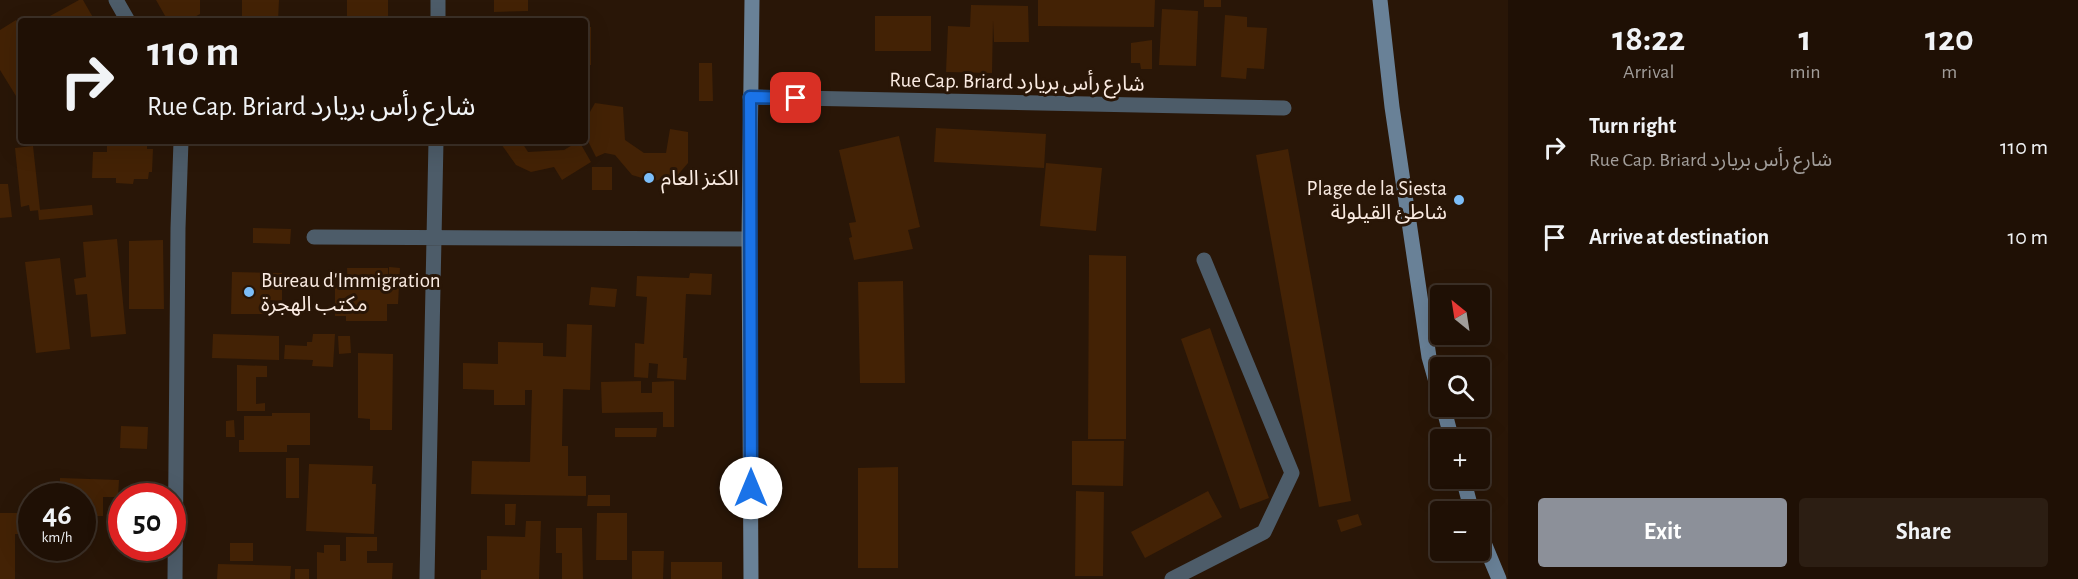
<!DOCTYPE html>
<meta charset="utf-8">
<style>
body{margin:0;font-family:"Alegreya Sans","Noto Sans Arabic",sans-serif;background:#2c1e13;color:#f1f3f6;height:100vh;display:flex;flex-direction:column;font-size:22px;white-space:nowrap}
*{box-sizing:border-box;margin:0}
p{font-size:20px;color:#a19d9a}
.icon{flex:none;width:33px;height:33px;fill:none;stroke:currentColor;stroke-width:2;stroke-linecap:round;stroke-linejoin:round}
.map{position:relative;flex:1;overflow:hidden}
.details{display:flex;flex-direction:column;background:#1f1005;width:570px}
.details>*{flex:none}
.hud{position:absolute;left:18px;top:18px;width:570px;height:126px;border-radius:6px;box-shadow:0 6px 24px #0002,0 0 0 2px #3c3027;background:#1f1005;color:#f1f3f6;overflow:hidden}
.needle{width:39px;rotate:330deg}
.controls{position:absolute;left:1430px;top:285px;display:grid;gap:12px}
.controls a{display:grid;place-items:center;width:60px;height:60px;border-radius:6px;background:#1f1005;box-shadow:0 6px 24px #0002,0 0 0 2px #3c3027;font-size:30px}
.speed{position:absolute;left:18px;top:483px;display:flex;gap:12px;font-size:30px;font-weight:700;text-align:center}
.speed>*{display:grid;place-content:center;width:78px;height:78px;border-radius:50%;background:#1f1005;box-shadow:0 6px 24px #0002,0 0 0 2px #3c3027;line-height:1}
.speed small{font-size:15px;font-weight:400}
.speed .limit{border:9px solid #d22;background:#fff;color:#111}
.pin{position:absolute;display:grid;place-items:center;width:51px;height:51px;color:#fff;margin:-26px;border-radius:12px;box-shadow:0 3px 9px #0006}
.me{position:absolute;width:66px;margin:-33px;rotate:0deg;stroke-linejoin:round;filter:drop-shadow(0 0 4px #0008)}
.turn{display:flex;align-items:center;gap:21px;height:126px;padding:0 30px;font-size:27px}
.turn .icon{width:78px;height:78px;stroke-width:2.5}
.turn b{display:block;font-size:42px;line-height:51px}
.eta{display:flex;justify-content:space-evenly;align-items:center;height:102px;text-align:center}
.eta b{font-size:36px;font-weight:600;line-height:42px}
.button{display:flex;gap:12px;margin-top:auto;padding:12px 30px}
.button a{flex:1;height:69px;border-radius:6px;background:#8c9099;color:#fff;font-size:24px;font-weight:600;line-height:69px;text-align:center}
.button a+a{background:#2c1e13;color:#f1f3f6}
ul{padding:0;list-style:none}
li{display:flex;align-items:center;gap:18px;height:90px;padding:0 30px}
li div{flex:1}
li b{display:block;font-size:22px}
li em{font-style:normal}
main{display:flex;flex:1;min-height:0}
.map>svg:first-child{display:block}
.building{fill:#432205}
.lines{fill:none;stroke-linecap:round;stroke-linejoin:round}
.street{stroke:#4d5c69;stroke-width:15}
.secondary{stroke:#698197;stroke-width:15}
.route-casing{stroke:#114b97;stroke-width:15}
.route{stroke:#1a73e8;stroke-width:10}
.poi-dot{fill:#7cbef9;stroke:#291607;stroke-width:2}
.labels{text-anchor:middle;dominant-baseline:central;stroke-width:6;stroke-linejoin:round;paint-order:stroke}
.street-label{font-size:21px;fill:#faebe2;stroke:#291607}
.poi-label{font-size:21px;fill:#faebe2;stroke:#291607;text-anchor:start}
</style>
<main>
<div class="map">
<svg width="1508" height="579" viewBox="0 0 1508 579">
<rect width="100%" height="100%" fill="#291607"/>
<path class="building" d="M79,0H83L95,21H53L50,16Z
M156,0H200V14L187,21H168Z
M242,0H279L278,21H242Z
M347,0H388V21H347Z
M494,0H528V11L494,12Z
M1038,0H1155L1154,27L1038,26Z
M1204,0H1221V7H1204Z
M971,5L1028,6L1029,42H994L993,20L992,73L946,72L948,26L970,27Z
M1162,9L1198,11L1196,66L1159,65Z
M1225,15L1247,17V27L1267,28L1264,69L1247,68L1246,79L1221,77Z
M875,16H931V51H875Z
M16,20L21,28V93L16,96L0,70V30Z
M585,27H591V65H585Z
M1152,40V69H1141L1140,63H1131V43Z
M699,63H712L713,101H699Z
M595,103L623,107L625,140L644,153H666L670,129L688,132V163L676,177L652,181L632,175L615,155L605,153L596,157L588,141L586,119Z
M936,128L1046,134L1044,168L934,162Z
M899,136L920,227L908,230L913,249L854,260L849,238L852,237L849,223L856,222L839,150Z
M499,141H521L528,152L564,150L579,141L591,162L562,180L554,167L531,172L516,165Z
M107,143L147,144V149H153L152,172H149L148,179H134L133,184L116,183V178H92L93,152H107Z
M33,146L40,210L30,211L29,205L21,207L15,148Z
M1288,149L1351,501L1319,507L1256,155Z
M1046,163L1102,168L1096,231L1040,226Z
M592,167H612V190H592Z
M0,184H8L12,217L0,218Z
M92,205L93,215L39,220L38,210Z
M253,228L291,229L290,244L253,243Z
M117,239L126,334L91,337L87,294L76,295L74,279L86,277L83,242Z
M163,240L164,309H129V241Z
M1089,255L1126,256V439H1088Z
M60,258L70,349L36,353L25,262Z
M389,267L400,268L398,304H387V321H346V316H335V287H348L347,268H388V292Z
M232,272L282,273V301L270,300V314H231Z
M690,273L712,274L711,295L686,294L683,358H687L686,380L657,378L658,364L649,363L648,378L634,377L635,343L644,344L647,297L636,296L637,276L689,278Z
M903,281L905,383H860L858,282Z
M591,287L617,289L615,307L589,305Z
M567,324L592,325L590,390L563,389L562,446H568V476H586V496L471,494L472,461L530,462L532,390H525V405H494V390L463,389V363L498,364V342L543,343V356L566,357Z
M1210,328L1269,498L1240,509L1181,339Z
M213,334L279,336V360L212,358Z
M313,334H335L333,367L312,366L313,360L284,359L285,345L307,346V342H312Z
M338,336H350L351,353L339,354Z
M358,353L393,354L392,430H370V419L358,418Z
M237,365L267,366V377H256V404L265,403V411H237Z
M641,381V393H652V382L674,381V427H663V412L602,413L601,382Z
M272,413H310V445H287V452H239V440H244V416H272Z
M234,420L235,437H226V421Z
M121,426L148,427L147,449L120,448Z
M615,428H657L656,437H615Z
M1072,441H1124L1123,486L1072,485Z
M286,458H299V498H286Z
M309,464L373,466L372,484H376L374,534L306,531Z
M898,467V568H858V468Z
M60,478L119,480L118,497H103V516H82V496H60Z
M149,485V496H139V486Z
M1076,491L1104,492L1103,576H1075Z
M1208,491L1222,517L1145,558L1131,532Z
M588,495H610V506H587Z
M505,504H516L515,525H505Z
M0,513H32V534H15V579H0Z
M597,513H627V560H596Z
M1358,514L1362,525L1341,532L1337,520Z
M526,521H541L539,579H481V570H487V536L525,537Z
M556,528H582L583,579H562V553H556Z
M346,537H377V551H367V563H393L392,579H317V552L324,553V545H340V561H346Z
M230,543H253V561H230Z
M632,551H664L663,579H632Z
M671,562H722V579H671Z
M218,564L291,566L290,579H217Z
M295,569H309V579H295Z"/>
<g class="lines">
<path class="street" d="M116,0L128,21
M438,21V0
M750,97L1284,108
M314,237L749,239
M175,579L178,228L181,141
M427,579L436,141
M1172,579L1264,532L1292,473L1204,260"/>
<path class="secondary" d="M1380,0L1392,107L1429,357L1440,396
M1443,406L1452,440
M1463,478L1472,512
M1479,531L1499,579
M751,579L749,239L752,0"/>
</g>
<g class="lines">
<g class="route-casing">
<path id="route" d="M751,488L750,97L796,98"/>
</g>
<use href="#route" class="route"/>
</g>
<g class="poi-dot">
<circle cx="649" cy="178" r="6"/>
<circle cx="1459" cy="200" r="6"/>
<circle cx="249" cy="292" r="6"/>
</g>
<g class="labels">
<g class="street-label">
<text transform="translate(1017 82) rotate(1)">Rue Cap. Briard شارع رأس بريارد</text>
</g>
<g class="poi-label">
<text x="661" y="178">الكنز العام</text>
<text x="1447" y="188" text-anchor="end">Plage de la Siesta<tspan x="1447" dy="24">شاطئ القيلولة</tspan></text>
<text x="261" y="280">Bureau d'Immigration<tspan x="261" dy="24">مكتب الهجرة</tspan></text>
</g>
</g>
</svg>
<div class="controls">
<a><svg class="needle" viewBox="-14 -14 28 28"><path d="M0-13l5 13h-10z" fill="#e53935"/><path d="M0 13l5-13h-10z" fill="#a19d9a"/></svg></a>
<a><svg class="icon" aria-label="search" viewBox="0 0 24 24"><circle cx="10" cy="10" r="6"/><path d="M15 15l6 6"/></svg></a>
<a>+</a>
<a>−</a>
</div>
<div class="speed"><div>46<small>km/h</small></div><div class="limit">50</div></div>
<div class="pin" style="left:796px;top:98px;background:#d93025"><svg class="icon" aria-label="arrive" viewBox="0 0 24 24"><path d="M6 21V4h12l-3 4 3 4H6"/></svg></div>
<svg class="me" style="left:751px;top:488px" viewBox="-20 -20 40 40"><circle r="19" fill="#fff"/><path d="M0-13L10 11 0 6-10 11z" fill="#1a73e8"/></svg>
<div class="hud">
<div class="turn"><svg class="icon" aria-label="right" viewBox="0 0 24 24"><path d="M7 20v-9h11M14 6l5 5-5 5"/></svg><div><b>110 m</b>Rue Cap. Briard شارع رأس بريارد</div></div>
</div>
</div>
<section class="details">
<div class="eta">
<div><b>18:22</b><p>Arrival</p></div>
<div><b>1</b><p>min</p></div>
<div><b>120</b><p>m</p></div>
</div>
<ul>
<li><svg class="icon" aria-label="right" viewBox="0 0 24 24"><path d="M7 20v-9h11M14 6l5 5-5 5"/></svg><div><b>Turn right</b><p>Rue Cap. Briard شارع رأس بريارد</p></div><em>110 m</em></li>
<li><svg class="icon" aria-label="arrive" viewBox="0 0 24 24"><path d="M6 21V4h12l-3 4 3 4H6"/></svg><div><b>Arrive at destination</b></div><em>10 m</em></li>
</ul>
<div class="button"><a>Exit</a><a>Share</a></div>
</section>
</main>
